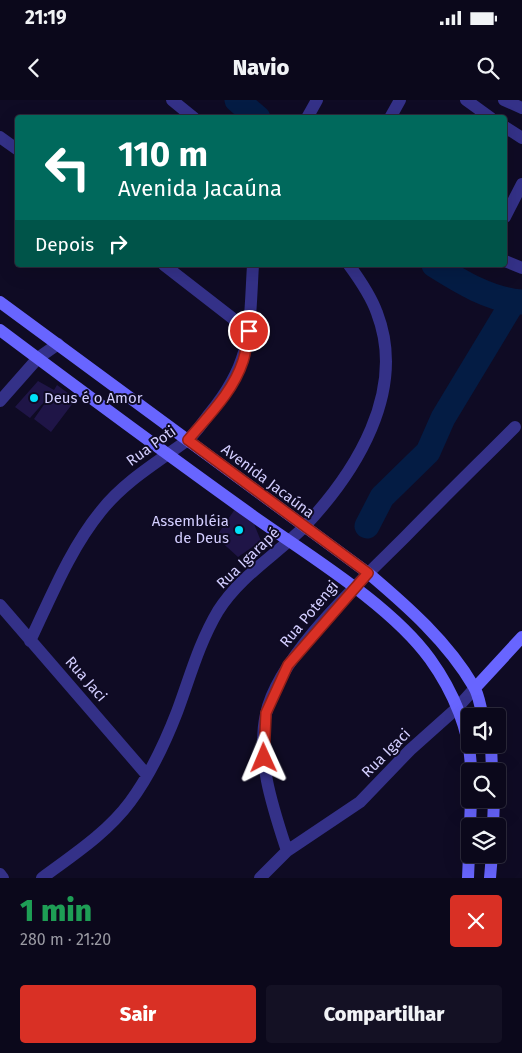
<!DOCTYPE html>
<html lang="pt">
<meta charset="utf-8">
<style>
body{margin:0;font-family:"Fira Sans",sans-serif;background:#141124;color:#f1f3f6;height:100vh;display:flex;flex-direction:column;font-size:19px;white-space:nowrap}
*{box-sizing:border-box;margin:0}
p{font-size:16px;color:#9a9aa3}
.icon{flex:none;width:28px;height:28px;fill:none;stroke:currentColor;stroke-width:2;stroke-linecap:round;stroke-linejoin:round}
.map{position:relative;height:778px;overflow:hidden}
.sheet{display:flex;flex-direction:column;background:#0b081b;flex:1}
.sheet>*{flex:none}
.banner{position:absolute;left:15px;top:15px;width:492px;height:152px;border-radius:5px;box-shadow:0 5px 20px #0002,0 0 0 1px #2b293a;background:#00695c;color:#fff;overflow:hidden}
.buttons{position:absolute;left:461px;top:608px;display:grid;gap:10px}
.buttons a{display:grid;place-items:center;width:45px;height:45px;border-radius:5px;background:#0b081b;box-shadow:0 5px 20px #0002,0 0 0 1px #2b293a;font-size:25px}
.pin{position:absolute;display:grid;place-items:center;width:42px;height:42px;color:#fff;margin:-21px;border:2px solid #fff;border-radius:50%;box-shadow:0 1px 5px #0007}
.me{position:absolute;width:55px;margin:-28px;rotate:359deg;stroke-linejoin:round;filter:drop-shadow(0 0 4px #0008)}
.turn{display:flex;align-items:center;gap:18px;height:105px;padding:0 20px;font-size:22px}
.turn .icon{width:65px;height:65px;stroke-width:2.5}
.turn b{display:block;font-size:35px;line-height:42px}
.then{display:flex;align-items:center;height:48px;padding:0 20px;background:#0003;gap:10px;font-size:19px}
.round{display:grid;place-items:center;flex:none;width:52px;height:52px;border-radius:5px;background:#141124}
.overview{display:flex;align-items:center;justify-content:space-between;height:85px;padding:0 20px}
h1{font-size:30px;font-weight:800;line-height:38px;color:#1e9e55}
.primary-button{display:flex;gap:10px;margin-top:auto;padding:10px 20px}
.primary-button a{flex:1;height:58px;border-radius:5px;background:#d93025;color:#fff;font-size:20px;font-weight:800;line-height:58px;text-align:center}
.primary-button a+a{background:#141124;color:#f1f3f6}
.status{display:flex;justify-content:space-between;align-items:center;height:35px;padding:0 25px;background:#0b081b;direction:ltr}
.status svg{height:14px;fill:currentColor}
header{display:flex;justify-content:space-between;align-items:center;height:65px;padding:0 20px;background:#0b081b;font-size:22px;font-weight:800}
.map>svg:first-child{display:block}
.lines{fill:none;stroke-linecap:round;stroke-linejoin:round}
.river{stroke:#041c44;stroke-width:25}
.building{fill:#1f1547}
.street{stroke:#343188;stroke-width:12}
.secondary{stroke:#6865ff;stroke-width:12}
.route-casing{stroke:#8d1f18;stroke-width:12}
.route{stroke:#d93025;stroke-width:9}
.poi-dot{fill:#00e1f9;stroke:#0f0b24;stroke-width:2}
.labels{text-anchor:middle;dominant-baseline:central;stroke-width:4;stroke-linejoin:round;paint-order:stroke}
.poi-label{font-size:15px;fill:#d3ceff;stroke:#0f0b24;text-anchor:start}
.street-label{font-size:15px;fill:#d3ceff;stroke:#0f0b24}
</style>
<div class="status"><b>21:19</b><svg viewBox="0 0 49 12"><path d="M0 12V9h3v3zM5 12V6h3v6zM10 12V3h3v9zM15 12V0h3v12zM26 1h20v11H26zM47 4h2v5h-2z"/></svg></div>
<header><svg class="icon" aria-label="back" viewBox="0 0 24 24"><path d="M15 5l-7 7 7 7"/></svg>Navio<svg class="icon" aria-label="search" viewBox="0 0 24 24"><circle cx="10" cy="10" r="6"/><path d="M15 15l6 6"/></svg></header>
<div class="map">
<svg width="522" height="778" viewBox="0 0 522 778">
<rect width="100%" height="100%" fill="#0f0b24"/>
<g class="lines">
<path class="river" d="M237,0L258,18
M434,165C461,182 490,200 522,202
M367,426L382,397L428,352L443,318L513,202"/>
</g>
<path class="building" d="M38,281L54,290L57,285L76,299L51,332L34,319L52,293L30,318L15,307Z
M235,409L254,424L261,441L238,457L216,437Z"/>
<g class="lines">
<path class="street" d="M172,0L194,18
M466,0L491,18
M504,0L522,8
M307,18L317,0
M390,18L400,0
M505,27L522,38
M0,37L18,50
M505,117L522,84
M505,161L522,168
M164,165L249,231
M0,301L38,258L58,244
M0,505L147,675
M30,541C51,497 70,449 101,411C124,382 156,363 185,342C195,335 202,323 210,313C253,261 249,229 253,165
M287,751C273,708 256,659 266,614C278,556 363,479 405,437C441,400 478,364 515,327
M0,774L3,778
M42,778C73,755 107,733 130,702C150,675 165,643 177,612C190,577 199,543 218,511C240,476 276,455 304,427C356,372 407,291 377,213C371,196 360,180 349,165
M260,778L287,751L360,702L410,650L457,608L475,588"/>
<path class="secondary" d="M0,202L368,473C407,506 448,542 474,587C479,595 480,607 483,616
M0,230C84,293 168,355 253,416C308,455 391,505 430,559C453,591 471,632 471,671
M475,588L522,537
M491,644L492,671
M470,726L471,699
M493,726L494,699
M468,778L470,731
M490,778L492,754"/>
</g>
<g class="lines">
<g class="route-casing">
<path id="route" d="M249,231C247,241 246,252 243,261C233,292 208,316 188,340L368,473L288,565L266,613L264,658"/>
</g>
<use href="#route" class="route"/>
</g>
<g class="poi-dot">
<circle cx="34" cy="298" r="5"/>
<circle cx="239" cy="430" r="5"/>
</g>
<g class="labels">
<g class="poi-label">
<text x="44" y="298">Deus é o Amor</text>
<text x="229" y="421" text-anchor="end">Assembléia<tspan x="229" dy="17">de Deus</tspan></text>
</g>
<g class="street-label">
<text transform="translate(151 346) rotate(-36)">Rua Poti</text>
<text transform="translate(268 381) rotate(37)">Avenida Jacaúna</text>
<text transform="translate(248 458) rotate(-44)">Rua Igarapé</text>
<text transform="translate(309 514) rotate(-50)">Rua Potengi</text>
<text transform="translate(86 579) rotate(49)">Rua Jaci</text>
<text transform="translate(386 653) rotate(-45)">Rua Igaci</text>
</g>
</g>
</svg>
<div class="buttons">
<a><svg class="icon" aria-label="sound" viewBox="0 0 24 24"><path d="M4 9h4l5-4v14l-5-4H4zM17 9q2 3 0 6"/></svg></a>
<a><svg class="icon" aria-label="search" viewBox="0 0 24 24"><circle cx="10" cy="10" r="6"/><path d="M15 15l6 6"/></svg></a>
<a><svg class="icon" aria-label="layers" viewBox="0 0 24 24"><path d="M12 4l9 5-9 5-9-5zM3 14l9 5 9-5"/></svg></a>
</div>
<div class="pin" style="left:249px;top:231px;background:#d93025"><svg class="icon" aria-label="arrive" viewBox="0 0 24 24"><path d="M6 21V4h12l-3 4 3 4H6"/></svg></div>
<svg class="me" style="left:264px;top:658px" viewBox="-20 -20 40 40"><path d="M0-17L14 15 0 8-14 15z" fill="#d93025" stroke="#fff" stroke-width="4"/></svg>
<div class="banner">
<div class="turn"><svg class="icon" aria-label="left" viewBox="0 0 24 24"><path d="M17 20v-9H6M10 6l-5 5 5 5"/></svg><div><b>110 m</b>Avenida Jacaúna</div></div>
<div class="then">Depois<svg class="icon" aria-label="right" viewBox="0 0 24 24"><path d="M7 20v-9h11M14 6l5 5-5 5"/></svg></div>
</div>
</div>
<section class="sheet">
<div class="overview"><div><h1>1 min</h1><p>280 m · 21:20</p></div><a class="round" style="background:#d93025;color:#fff"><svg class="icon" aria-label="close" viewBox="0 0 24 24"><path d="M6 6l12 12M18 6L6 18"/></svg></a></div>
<div class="primary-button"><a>Sair</a><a>Compartilhar</a></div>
</section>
